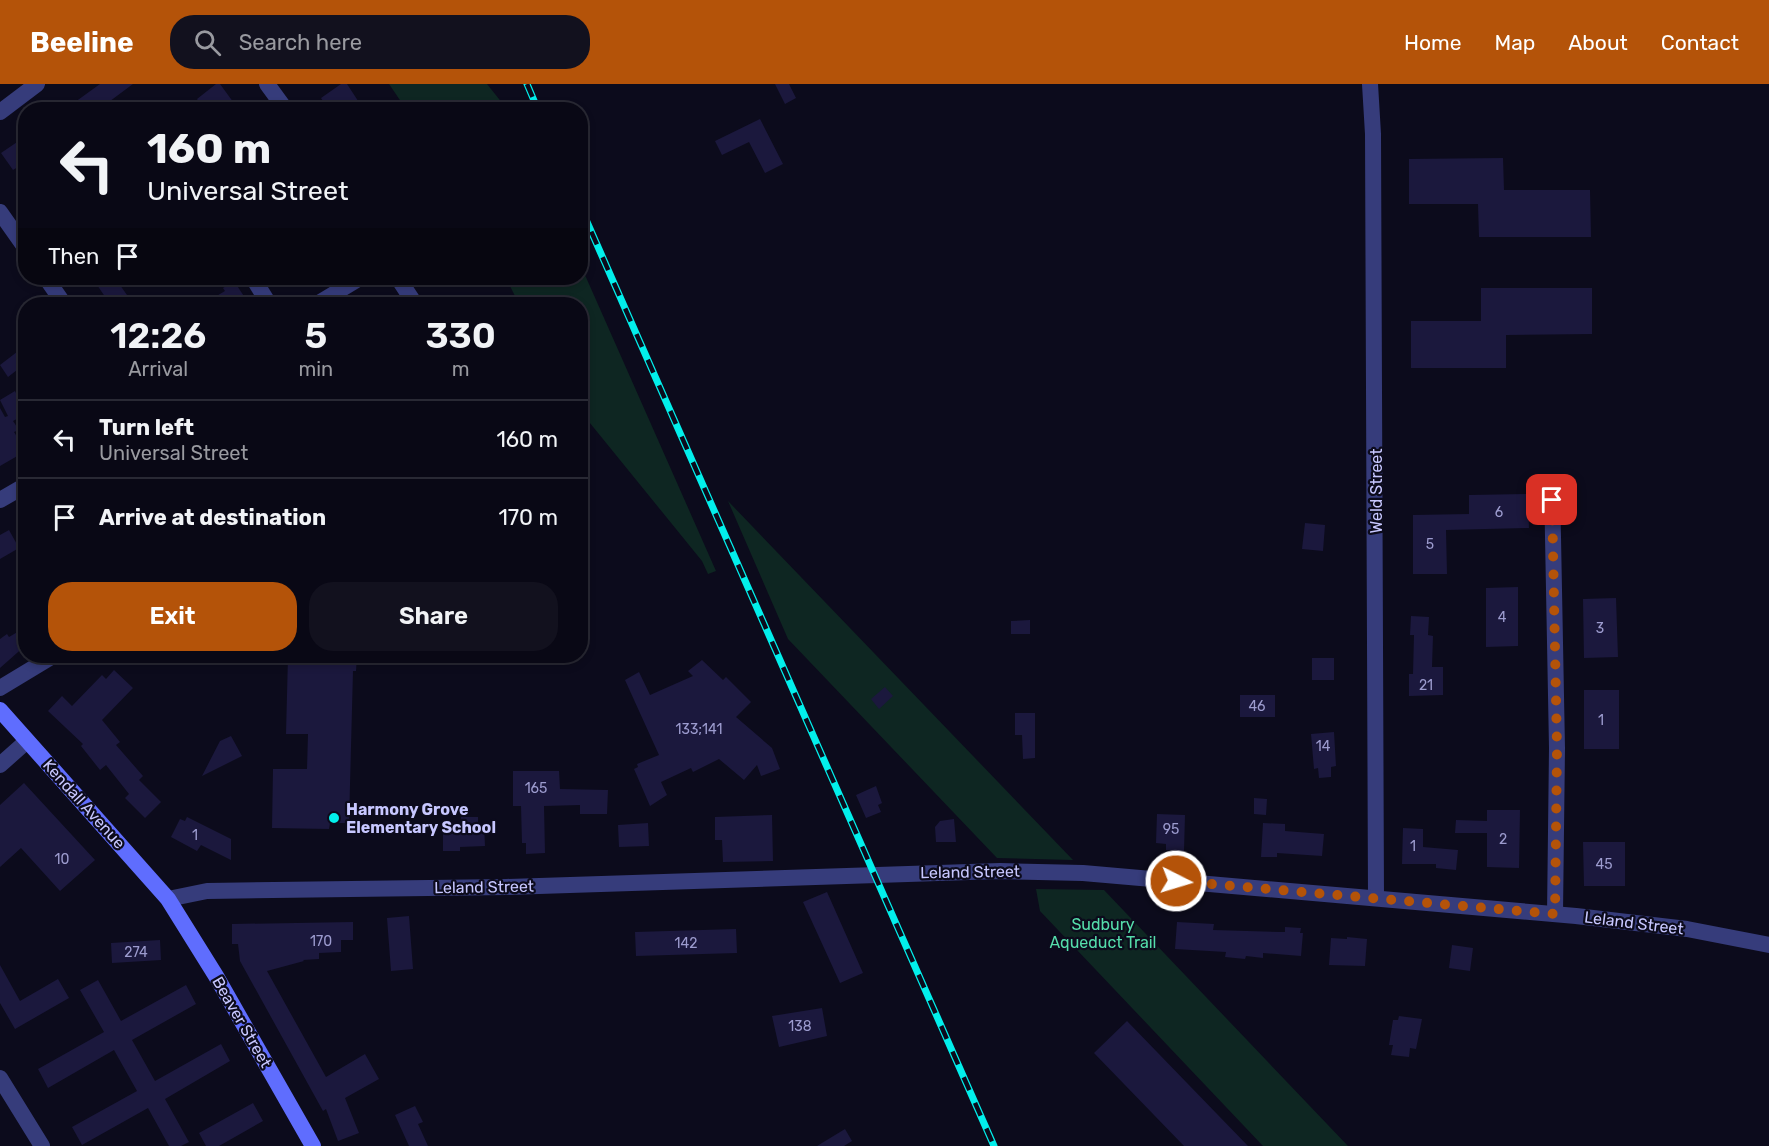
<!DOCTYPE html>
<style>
body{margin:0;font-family:Rubik,sans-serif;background:#12111e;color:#f1f3f6;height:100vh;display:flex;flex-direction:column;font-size:22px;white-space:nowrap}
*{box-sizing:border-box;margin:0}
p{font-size:20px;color:#999aa0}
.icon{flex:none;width:33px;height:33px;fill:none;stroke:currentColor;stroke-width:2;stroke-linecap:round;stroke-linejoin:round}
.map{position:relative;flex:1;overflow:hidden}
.side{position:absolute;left:18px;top:213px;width:570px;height:366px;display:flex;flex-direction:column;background:#090815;border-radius:24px;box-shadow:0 3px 9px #0003,0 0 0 2px #292934}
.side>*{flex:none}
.top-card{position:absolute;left:18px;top:18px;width:570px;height:183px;border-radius:24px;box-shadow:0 3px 9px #0003,0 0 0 2px #292934;background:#090815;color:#f1f3f6;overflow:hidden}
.pin{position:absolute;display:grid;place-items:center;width:51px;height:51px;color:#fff;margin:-26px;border-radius:12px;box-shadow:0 3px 9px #0006}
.me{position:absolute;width:66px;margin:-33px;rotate:95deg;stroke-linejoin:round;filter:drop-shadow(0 0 4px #0008)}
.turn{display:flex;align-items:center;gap:21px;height:126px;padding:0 30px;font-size:27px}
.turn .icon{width:78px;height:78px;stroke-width:2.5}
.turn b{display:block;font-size:42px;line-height:51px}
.then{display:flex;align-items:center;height:57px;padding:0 30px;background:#0003;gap:12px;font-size:22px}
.eta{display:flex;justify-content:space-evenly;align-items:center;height:102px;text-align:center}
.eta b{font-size:36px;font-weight:600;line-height:42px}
.button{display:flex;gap:12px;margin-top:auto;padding:12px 30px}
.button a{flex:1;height:69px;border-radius:24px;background:#b45309;color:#fff;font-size:24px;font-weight:600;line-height:69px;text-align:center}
.button a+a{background:#12111e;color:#f1f3f6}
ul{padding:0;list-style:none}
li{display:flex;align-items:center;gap:18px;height:78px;padding:0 30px;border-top:2px solid #292934}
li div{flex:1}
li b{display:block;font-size:22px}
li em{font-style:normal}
header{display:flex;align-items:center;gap:36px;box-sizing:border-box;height:84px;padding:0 30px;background:#b45309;color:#fff}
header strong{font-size:28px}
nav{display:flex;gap:33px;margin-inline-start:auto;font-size:21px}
.search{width:420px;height:54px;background:#12111e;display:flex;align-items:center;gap:15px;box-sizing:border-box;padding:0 21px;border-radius:24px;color:#999aa0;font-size:22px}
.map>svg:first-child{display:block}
.green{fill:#0e2622}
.building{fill:#1b183d}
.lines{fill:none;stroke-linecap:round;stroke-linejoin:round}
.minor{stroke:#363c7b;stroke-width:16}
.tertiary{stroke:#363c7b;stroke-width:16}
.secondary{stroke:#5f6dfe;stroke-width:16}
.rail-casing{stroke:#02efeb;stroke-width:7}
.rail{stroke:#0c0b1c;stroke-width:4.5;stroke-dasharray:14;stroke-linecap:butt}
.route{stroke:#b45309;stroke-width:10;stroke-dasharray:0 18}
.poi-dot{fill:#02efeb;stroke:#0c0b1c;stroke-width:2}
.labels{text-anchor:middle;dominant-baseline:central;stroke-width:4.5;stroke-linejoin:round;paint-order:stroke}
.number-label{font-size:14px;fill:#9c9bce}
.street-label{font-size:16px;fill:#c7c7ff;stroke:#0c0b1c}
.poi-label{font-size:16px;font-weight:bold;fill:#c7c7ff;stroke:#0c0b1c;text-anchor:start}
.park-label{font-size:16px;fill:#55ddab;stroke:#0c0b1c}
</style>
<header>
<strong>Beeline</strong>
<div class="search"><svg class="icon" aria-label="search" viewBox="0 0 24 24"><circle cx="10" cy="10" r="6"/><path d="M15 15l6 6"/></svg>Search here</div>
<nav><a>Home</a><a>Map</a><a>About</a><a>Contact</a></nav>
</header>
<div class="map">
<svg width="1769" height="1062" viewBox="0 0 1769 1062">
<rect width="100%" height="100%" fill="#0c0b1c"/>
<path class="green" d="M389,0H487L507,25H406Z
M581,182L716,487L708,490L702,477L581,328L580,220H519L506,194H580Z
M728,417L1073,776L997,774L788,555Z
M1036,805L1104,806L1348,1062H1263L1040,827Z"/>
<path class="building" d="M100,0H133L98,26H64Z
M216,0H220L239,26H205L197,15Z
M341,0H347L364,26H329L321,14Z
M775,0H789L796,14L785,20Z
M760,35L783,80L765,89L749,58L722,71L715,57Z
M26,52V78L13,86L1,69Z
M1503,74L1504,106H1590L1591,153H1479L1478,120H1409V75Z
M101,194H115L127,211L110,220L95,198Z
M234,197L249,220H203L225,207L223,204Z
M1481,204H1592V250L1506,251V284H1411V237H1481Z
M26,261V279L8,293L0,281Z
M15,307L26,330L13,337L19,346L14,348L26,367L0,382V324L5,333L8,332L0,316Z
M1528,410L1529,444L1446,446L1447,490H1413V431L1469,430V411Z
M1305,439L1325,441L1323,467L1302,465Z
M9,446L19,464L0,475V451Z
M1518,503V562L1486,563V504Z
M1616,514L1618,573L1584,574L1583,515Z
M1411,532L1429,533L1428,551L1433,552L1432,583H1443V611L1409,612V590H1413L1414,551H1410Z
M1030,536V550H1011V537Z
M26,543V561L0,584V555L7,550L9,553Z
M288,572H357L356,587H353L349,739H330L329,745L272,744L273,685H307L308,650H286Z
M1312,574H1334V596H1312Z
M702,576L723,596L726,593L751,618L736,633L772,664L780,685L761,692L757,681L744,696L719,675L693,688L691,684L661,698L667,711L650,722L634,685L638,683L637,680L659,671L625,596L639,588L650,611L693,592L688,587Z
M114,586L133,604L102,636L120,658L116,661L143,692L139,696L161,718L145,734L125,714L129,710L106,681L100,686L81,662L83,660L48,627L62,612L72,622L102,591L106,595Z
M885,603L893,612L879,625L871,615Z
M1584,606H1619V665H1584Z
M1240,611H1275V633H1240Z
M1015,629H1035V674L1023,675L1022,651H1015Z
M1334,648L1336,682L1331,683V693L1319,694L1318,684L1314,685L1311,650Z
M231,652L242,672L202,692L220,657Z
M513,687H559L560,705L608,706L607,730H580V721L544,722L545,769L526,770V759H522L521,722H513Z
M24,699L95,776L60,807L21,764L0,783V721Z
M876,702L882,719L878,721L881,728L866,734L856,711Z
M1254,714L1267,715L1266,731L1254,730Z
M1487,726H1520L1519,784L1487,783V749H1455L1456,736L1487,737Z
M1157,730L1185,731L1184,767L1166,766V760L1156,759Z
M772,731L773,777L723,778L722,756H715V733Z
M187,733L231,755V776L201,761L197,767L171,753L180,735L185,737Z
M461,733H478V740H484L485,762L460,763V767H443V741L462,740Z
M954,735L956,758H936L935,743L940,737Z
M648,739L649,762L619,763L618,741Z
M1263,739L1285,740V747L1324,750L1322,772L1277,769V773H1261Z
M1403,744L1423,745V763L1458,766L1456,786L1436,784V780H1402Z
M1583,758H1625V802H1584Z
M827,808L863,889L840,899L803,818Z
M409,832L413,885L391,887L387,834Z
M353,838V856H341V868L319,869V875L303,876L304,877L267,887L326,993L365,970L379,995L345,1014L359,1049L338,1057L326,1025L323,1027L240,877L238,860H232V840Z
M1177,838L1214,840L1213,846L1280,848H1285V843L1301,844L1300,849H1303L1301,872L1263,869V874L1246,872L1245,875L1225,873L1226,868L1175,865Z
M736,845L737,869L636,872L635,848Z
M1347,853L1367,855L1365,882L1329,881L1331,854L1347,855Z
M160,856L161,876L112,879L111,859Z
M1452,861L1473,864L1470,887L1449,884Z
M0,881L20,917L58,895L69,914L15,945L0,919Z
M98,896L121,937L186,901L196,920L132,956L155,997L221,960L230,977L165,1015L189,1058L181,1062H169L148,1024L82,1061L72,1043L137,1007L114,966L48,1004L38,985L104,948L80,906Z
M822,924L827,952L779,963L772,932Z
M1399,932L1422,935L1416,965L1410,964L1409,973L1391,971L1393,961H1389L1393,936H1398Z
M1127,937L1248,1062H1184L1094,969Z
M253,1019L263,1037L219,1062H206L199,1049Z
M415,1022L423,1038L418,1040L428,1062H409L395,1031Z
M845,1045L852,1057L844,1062H817Z"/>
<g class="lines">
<path class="minor" d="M267,0L286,26
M1370,0L1373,50L1376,814
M0,28L37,0
M0,128L26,165
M46,194L64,220
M253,194L269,220
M398,194L415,220
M317,220L360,194
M1552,400L1557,664L1555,830
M0,416L26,401
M0,604L53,572
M0,681L27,657
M0,994L42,1062"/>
<path class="tertiary" d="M168,815L207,807L506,803L1000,787L1083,789L1576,832L1687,845L1769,861"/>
<path class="secondary" d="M0,626L168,815L216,892L313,1062"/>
<g class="rail-casing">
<path id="rail" d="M527,0L538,26
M580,122L994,1062"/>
</g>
<use href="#rail" class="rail"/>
</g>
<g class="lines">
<path class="route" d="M1176,797L1555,830L1557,664L1552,416"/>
</g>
<circle class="poi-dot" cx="334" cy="734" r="6"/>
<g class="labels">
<g class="number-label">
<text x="1499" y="428">6</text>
<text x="1430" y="460">5</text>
<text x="1502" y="533">4</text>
<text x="1600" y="544">3</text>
<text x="1426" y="601">21</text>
<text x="1257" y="622">46</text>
<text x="1601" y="636">1</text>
<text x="699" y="645">133;141</text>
<text x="1323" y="662">14</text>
<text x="536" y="704">165</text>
<text x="1171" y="745">95</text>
<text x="195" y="751">1</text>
<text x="1503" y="755">2</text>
<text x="1413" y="762">1</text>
<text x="62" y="775">10</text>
<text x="1604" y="780">45</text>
<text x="321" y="857">170</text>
<text x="686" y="859">142</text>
<text x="136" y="868">274</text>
<text x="800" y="942">138</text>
</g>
<g class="street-label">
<text transform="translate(1376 407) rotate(-90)">Weld Street</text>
<text transform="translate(84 720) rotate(48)">Kendall Avenue</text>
<text transform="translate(970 788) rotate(-1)">Leland Street</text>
<text transform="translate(484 803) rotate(-1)">Leland Street</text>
<text transform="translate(1634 839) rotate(7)">Leland Street</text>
<text transform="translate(242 938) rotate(60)">Beaver Street</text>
</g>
<g class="poi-label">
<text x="346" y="725">Harmony Grove<tspan x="346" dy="18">Elementary School</tspan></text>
</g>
<g class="park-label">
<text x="1103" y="840">Sudbury<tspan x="1103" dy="18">Aqueduct Trail</tspan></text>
</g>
</g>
</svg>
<div class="pin" style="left:1552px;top:416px;background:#d93025"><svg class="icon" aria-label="arrive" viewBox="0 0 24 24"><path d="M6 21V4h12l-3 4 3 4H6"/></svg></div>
<svg class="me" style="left:1176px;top:797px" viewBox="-20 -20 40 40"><circle r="17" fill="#b45309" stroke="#fff" stroke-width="3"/><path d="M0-11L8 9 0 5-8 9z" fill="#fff"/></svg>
<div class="top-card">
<div class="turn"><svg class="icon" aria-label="left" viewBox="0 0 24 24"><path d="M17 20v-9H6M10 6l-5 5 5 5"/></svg><div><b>160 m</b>Universal Street</div></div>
<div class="then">Then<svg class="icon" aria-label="arrive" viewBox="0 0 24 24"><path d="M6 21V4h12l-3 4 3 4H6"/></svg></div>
</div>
<section class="side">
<div class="eta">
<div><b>12:26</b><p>Arrival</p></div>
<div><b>5</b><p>min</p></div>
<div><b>330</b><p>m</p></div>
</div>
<ul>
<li><svg class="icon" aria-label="left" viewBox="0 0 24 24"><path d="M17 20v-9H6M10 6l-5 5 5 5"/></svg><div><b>Turn left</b><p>Universal Street</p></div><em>160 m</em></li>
<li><svg class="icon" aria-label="arrive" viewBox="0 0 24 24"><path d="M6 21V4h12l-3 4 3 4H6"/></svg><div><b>Arrive at destination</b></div><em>170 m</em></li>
</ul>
<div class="button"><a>Exit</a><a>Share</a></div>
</section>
</div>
